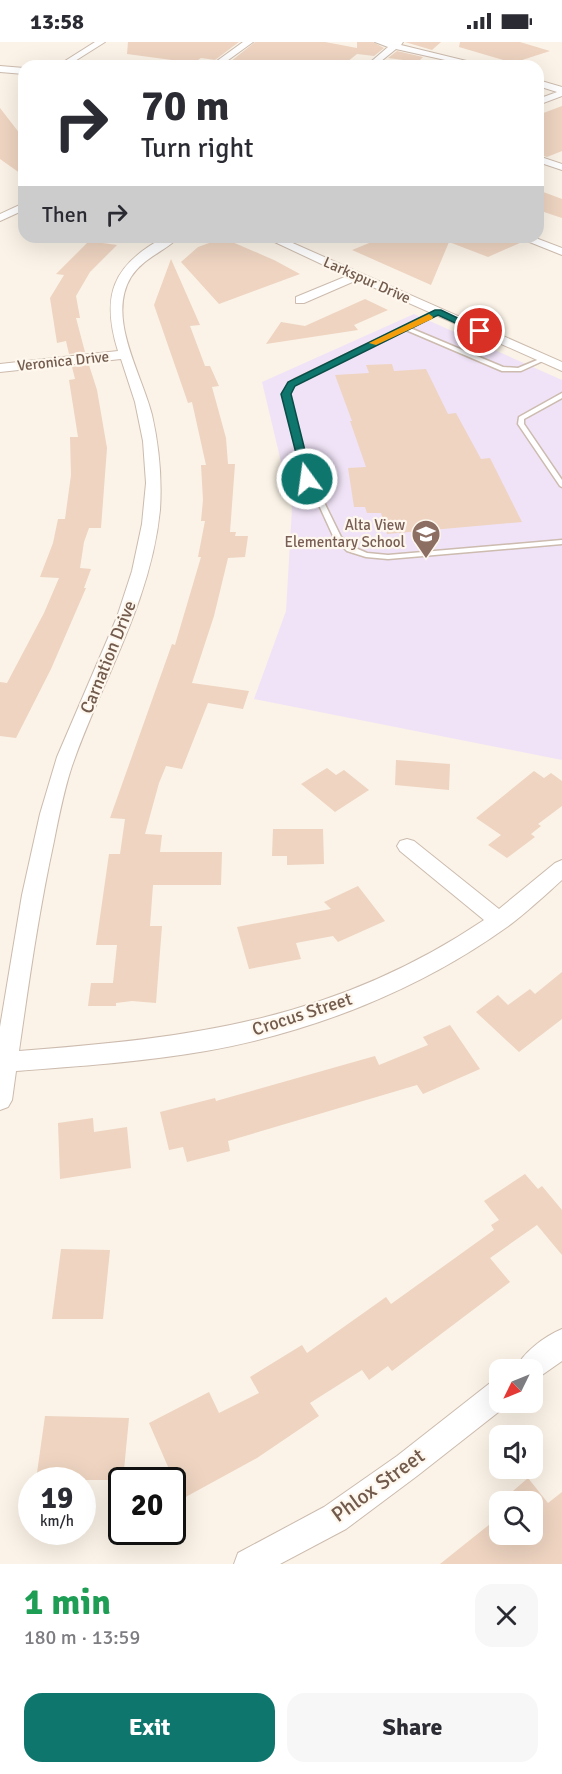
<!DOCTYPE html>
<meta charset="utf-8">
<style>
body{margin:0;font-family:Signika,sans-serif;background:#f7f7f7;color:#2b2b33;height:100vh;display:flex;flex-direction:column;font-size:22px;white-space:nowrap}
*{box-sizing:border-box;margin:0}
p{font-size:20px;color:#7c7c81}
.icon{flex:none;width:33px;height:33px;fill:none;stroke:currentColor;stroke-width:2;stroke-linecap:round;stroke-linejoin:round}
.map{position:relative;height:1522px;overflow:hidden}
.sheet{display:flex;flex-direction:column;background:#fff;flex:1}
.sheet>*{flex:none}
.top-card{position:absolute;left:18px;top:18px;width:526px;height:183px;border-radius:18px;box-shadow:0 6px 24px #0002;background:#fff;color:#2b2b33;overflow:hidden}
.needle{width:39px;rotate:227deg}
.controls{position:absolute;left:489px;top:1317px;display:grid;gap:12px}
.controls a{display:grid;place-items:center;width:54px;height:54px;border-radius:12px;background:#fff;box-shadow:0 6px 24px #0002;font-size:30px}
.speed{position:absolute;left:18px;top:1425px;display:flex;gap:12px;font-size:30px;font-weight:700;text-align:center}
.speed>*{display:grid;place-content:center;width:78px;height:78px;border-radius:50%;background:#fff;box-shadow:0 6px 24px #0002;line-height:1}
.speed small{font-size:15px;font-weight:400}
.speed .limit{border:3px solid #111;border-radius:9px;background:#fff;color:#111}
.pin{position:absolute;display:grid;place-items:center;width:51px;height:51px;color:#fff;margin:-26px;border:3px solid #fff;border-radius:50%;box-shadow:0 2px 6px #0007}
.me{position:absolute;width:66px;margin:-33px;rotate:346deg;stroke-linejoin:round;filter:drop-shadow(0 0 4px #0008)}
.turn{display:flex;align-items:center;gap:21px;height:126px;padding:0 24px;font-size:27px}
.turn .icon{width:78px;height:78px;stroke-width:2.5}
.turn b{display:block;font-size:42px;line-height:51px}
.then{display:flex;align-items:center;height:57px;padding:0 24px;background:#0003;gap:12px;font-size:22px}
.round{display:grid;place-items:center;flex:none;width:63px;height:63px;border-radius:18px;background:#f7f7f7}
.overview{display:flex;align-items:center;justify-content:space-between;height:102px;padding:0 24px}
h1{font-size:36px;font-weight:700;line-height:45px;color:#1e9e55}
.button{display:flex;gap:12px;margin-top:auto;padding:12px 24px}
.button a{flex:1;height:69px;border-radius:18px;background:#0f766e;color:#fff;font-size:24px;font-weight:700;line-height:69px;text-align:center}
.button a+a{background:#f7f7f7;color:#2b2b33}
.status{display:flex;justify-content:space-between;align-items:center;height:42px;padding:0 30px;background:#fff;direction:ltr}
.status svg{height:16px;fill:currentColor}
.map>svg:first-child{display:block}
.education{fill:#f0e3f7}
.building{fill:#eed4c1}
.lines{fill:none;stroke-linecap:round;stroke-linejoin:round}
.lane-casing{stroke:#ccbbae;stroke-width:3}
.street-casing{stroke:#ccbbae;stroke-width:2}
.lane{fill:#fff;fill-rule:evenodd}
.street{fill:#fff;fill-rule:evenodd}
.route{fill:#0f766e;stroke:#0a4d48;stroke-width:1.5}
.slow{fill:#f59e0b}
.labels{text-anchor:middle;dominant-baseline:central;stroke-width:4.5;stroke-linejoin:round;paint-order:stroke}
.far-street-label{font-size:15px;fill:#725b4d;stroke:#fef7ed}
.far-education-label{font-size:15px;fill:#785e54;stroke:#fef7ed;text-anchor:end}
.street-label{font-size:18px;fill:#725b4d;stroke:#fef7ed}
.near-street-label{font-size:21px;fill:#725b4d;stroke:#fef7ed}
</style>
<div class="status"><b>13:58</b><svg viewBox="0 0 49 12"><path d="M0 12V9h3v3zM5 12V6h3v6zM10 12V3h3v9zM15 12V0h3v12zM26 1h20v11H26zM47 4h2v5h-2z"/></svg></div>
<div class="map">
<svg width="562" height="1522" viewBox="0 0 562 1522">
<rect width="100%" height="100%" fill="#fbf3e7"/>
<path class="education" d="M414,272L562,338V718L254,657L286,569L292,466L262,340Z"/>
<path class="building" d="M128,0H239L215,18L201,16L194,21L127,12Z
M255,0H325L357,6V0H373L384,6L374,14L357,12L342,24L300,18L291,24L271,22L260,24L230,20Z
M405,0H441L432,8Z
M460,0H520L550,9L513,21L459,5Z
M397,9L423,15L418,20L388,16Z
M562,64V109L547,115L538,112V73Z
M0,66L24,97V134L0,117Z
M538,148L562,157V176L538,168Z
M384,195H515L522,200L488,215L449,200L431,243L352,208Z
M223,196L274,218L300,232L219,262L181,220L198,205Z
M89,199L117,203L90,230L76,254L80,276H76L85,310L69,312L66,299L57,301L50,256L64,233L56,232Z
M171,217L200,283L190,284L205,324H210L219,344L212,345L226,396L228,422H235L230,490H236L235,494H248L245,515L228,516L214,574L192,641L249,649L243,667L208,661L182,727L166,724L159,741L145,792L162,793L160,810H222L221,843H153L150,884H162L156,961L132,959L116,961V964H88L91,941H113L117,903H96L109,812H120L125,777L110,776L172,602L175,603L201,515H198L205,479H201L203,458L201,423H206L192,360L188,361L154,263Z
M365,257L388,268L354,283L358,288L266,302L281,280L305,284Z
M392,322L394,329L426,327L448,372L456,371L481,417L490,416L522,480L387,492L381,471H367L365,465H354L348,426L366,425L350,379H352L335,333L369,331L366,323Z
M89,323L97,348L107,406L101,486H89L84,500L80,526L91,527L84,546H86L51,627L16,696L0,694V640L7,641L44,571L59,536L40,535L53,501L58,477H65L71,433L70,395H78L69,338L75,337L72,325Z
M396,718L450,722L449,748L395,743Z
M327,726L336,733L344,728L369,748L335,770L301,742Z
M534,729L544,736L551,731L562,739V764L538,782L541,784L531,792L535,795L507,816L488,803L501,793L476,776Z
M273,787H323L324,822L287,823V814H272Z
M358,844L385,879L338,900L333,894L296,901L301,917L249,927L237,885L331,867L324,860Z
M562,930V977L519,1010L476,970L498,953L508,963L530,947L535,952Z
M450,983L480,1027L423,1052L417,1043L228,1099L230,1109L187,1120L183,1105L169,1108L160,1070L215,1056L216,1059L375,1014L379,1023L428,1003L423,995Z
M93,1076L94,1090L127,1085L131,1126L60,1137L58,1081Z
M525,1132L538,1147L542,1144L562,1168V1213L537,1183L490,1216L510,1240L392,1329L388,1324L369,1338L362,1328L310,1361L319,1374L257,1416L182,1457L149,1381L209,1350L219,1371L259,1351L250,1335L302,1303L307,1311L386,1255L391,1262L494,1188L491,1183L499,1178L484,1159Z
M61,1207L110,1208L103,1277H52Z
M45,1374L129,1376L123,1438H36Z
M528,1436L548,1461L562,1450V1522H440L500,1474V1492H532V1460H500Z"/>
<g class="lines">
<g class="lane-casing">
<path id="lane" d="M438,268L441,270L440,271L410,286L503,325L518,326L542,316L547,317L521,329H502L406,288L294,343L289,352L310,437L319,450L341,495L353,505L367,511L388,513L562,498V502L388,517L366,515L347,509L334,496L313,450L304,437L283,352L289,341L295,337Z
M562,351V356L524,377V382L562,438V445L560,444L518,382L519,375Z"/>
</g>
<g class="street-casing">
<path id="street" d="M95,0H105L67,24H57Z
M243,0H253L220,24H210Z
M375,0H403L401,3L487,24H472L396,7L375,24H366L388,5Z
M0,24L24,26V32L0,30Z
M538,38L562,45V54L538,63V57L557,50L538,44Z
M538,114L562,122V128L538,120Z
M24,161V168L0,179V172Z
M165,195H179C164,210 143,216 131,235C106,276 142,332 152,373C159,404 162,436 160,468C151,560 102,638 72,724C64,748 59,774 54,799C39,868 29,939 19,1009C193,996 335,978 484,878L400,809L397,804L400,799L407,797L414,799L499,867L555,821L562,818V838C544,854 526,871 507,885C419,948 313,990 206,1009C143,1020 80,1024 16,1029L12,1058L8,1065L0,1068V985L22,853L40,772L57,715L117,575L132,529L142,482L146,441L143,399L135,360L121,317L0,330V322L118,309C101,254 112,223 165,195Z
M264,195H279L562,320V329L357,238L304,261H296V255L347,234Z
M517,195H533L562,206V213Z
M562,1287V1319L532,1340V1328H515C522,1311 545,1294 562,1287Z
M500,1337V1360L510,1361L417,1434L346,1487L280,1522H234L238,1511L324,1465L397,1414L490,1341Z"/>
</g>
<use href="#lane" class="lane"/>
<use href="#street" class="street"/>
</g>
<path class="route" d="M435,268H441L485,289L477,291L438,273L295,344L291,352L312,437L303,439L281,352L288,340Z"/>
<path class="slow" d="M429,272L433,275L432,277L376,303L369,301Z"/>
<defs>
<g id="school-pin" transform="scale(1.5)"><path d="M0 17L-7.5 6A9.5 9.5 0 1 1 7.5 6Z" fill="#8d6e63" stroke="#fef7ed"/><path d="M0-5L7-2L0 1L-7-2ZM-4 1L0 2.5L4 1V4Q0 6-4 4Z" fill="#fff"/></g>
</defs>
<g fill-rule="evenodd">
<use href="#school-pin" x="426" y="492"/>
</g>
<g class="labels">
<g class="far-street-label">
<text transform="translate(367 238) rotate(24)">Larkspur Drive</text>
<text transform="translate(63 319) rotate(-6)">Veronica Drive</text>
</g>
<g class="far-education-label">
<text x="405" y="483">Alta View<tspan x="405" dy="17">Elementary School</tspan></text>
</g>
<g class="street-label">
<text transform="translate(108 615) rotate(-68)">Carnation Drive</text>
<text transform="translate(302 972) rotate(-18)">Crocus Street</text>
</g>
<g class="near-street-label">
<text transform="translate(378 1443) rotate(-36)">Phlox Street</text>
</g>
</g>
</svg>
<div class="controls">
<a><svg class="needle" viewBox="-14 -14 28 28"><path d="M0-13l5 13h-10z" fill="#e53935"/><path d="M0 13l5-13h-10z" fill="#7c7c81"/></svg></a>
<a><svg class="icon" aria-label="sound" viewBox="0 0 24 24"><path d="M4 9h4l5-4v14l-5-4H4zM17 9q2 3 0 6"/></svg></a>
<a><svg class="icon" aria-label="search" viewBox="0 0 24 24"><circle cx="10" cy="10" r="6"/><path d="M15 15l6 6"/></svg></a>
</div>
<div class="speed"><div>19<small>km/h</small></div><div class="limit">20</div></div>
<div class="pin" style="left:480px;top:289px;background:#d93025"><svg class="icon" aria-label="arrive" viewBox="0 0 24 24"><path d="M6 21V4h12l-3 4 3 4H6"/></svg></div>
<svg class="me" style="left:307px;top:437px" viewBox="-20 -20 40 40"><circle r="17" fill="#0f766e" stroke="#fff" stroke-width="3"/><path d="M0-11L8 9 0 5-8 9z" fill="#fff"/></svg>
<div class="top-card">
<div class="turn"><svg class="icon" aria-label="right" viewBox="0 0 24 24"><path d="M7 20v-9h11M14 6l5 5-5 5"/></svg><div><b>70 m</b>Turn right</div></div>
<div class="then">Then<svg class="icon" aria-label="right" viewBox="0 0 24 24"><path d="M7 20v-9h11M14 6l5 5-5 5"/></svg></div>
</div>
</div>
<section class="sheet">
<div class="overview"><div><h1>1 min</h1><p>180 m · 13:59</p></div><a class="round"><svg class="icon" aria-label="close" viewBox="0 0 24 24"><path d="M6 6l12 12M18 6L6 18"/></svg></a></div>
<div class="button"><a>Exit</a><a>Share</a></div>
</section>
